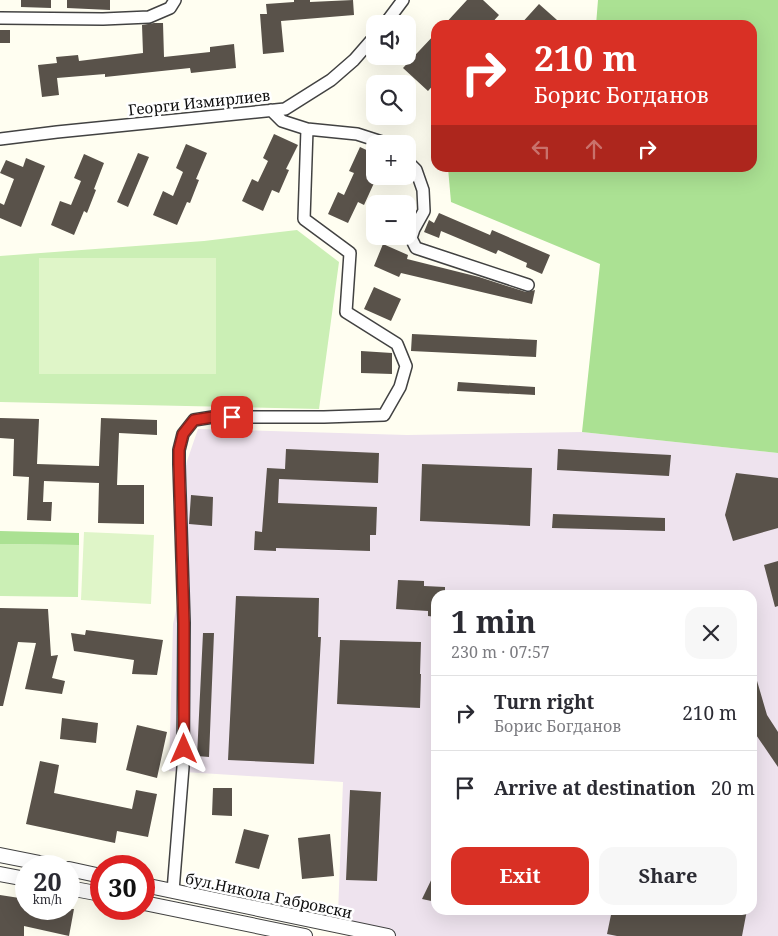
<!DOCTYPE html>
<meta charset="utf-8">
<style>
body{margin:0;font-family:"Noto Serif",serif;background:#f7f7f7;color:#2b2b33;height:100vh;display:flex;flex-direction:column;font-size:19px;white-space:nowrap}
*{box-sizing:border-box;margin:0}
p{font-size:16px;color:#7c7c81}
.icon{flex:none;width:28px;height:28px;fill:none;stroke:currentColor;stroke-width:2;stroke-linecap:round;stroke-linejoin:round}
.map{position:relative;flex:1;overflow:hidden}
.drawer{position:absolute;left:431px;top:590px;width:326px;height:325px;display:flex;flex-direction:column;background:#fff;border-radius:15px;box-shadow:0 5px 20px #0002}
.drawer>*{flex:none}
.hud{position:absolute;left:431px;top:20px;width:326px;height:152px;border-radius:15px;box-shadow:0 5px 20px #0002;background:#d93025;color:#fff;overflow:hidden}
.buttons{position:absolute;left:366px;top:15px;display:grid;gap:10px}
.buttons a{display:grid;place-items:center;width:50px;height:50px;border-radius:10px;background:#fff;box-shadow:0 5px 20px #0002;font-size:25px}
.speed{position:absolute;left:15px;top:855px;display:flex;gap:10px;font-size:25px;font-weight:700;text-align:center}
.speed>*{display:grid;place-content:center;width:65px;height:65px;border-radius:50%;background:#fff;box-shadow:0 5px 20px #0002;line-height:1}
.speed small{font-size:12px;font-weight:400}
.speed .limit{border:8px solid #d22;background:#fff;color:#111}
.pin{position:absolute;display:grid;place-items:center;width:42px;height:42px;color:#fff;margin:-21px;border-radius:10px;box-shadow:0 2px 8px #0006}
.me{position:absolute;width:55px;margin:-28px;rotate:0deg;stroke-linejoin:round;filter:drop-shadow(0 0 4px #0008)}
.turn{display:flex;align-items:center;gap:18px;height:105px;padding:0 20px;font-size:22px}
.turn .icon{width:65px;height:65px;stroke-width:2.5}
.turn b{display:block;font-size:35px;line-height:42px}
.lanes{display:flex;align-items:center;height:48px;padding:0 20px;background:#0003;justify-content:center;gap:25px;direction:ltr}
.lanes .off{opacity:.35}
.round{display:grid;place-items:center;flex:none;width:52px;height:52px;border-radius:15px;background:#f7f7f7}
.headline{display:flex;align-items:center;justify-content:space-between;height:85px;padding:0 20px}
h1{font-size:30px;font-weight:700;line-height:38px}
.action{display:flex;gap:10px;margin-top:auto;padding:10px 20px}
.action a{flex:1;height:58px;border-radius:15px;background:#d93025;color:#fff;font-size:20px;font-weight:700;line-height:58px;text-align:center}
.action a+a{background:#f7f7f7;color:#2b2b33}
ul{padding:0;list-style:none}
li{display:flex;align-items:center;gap:15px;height:75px;padding:0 20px;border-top:1px solid #e1e1e2}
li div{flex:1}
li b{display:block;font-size:19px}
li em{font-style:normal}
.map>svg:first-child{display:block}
.industrial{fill:#eee3ee;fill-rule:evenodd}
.green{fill:#cbefb5}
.forest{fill:#abe193}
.pitch{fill:#dff5c8}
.building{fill:#59524a}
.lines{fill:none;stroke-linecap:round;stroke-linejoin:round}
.minor-casing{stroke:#424242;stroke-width:14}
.tertiary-casing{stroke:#424242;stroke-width:16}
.minor{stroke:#fff;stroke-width:11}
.tertiary{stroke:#fff;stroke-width:14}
.route-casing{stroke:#8d1f18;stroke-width:12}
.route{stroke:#d93025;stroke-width:9}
.labels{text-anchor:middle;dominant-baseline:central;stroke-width:5;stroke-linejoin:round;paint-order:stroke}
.street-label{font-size:15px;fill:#0f0f0f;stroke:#fff}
</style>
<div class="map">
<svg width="778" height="936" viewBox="0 0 778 936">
<rect width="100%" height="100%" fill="#fffef1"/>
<path class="industrial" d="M198,429L407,435L582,432L778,453V936H388L334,925L338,914L343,782L169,771L173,624L187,560L186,464ZM436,595H752V910H436Z"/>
<path class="green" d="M297,230L339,262L319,409L0,402V256L204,241Z
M0,544L79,545L78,597L0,596Z"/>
<path class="forest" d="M598,0H778V453L582,432L600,264L451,202L448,168H752V25H596Z
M0,531L79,533V545L0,544Z"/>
<path class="pitch" d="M39,258H216V374H39Z
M84,532L154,535L151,604L81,600Z"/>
<path class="building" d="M21,0H51V8L21,7Z
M67,0H110V10L67,8Z
M294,0H310V2L353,0L354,15L281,21L284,52L263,54L260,14H267L266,4L294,2Z
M467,0H483L499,15L490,25H444Z
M539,4L557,20L552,25H520Z
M154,23H163L164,57L210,52V47L234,44L236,68L191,73L190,68L105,77V74L57,78L59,95L42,97L38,65L57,63L56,57L78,55L79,61L143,53L142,25Z
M0,30H10V43H0Z
M436,33V82L428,91L403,68Z
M274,134L298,145L286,169L289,170L279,193L272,190L263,211L242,201L252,179L258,182L268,161L263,158Z
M186,144L207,153L196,179L199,180L190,203L187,202L177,225L153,215L163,191L173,196L183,172L176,168Z
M360,147L375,154V174L371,182L374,183L364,205L358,202L348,223L328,214L338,192L344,195L354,173L349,171Z
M138,153L149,157L128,207L117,202Z
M84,154L104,163L94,189L96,190L87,213L84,211L74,235L51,225L60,201L71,205L81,181L74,178Z
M26,158L45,166L21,227L0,218V203L4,205L14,179L0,173L6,160L23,167Z
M439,213L490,235L492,230L550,255L542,274L526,267L527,263L498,250L496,254L441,231L439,238L424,232L429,220L434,223Z
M383,244L408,255L407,259L479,277L526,292L535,290L532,304L401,273L399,277L374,266Z
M374,287L401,299L391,321L364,309Z
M412,334L537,340L536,357L411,351Z
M361,351L392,353V374L361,373Z
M458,382L535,387V395L457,391Z
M0,418L39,419L37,464L99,466L101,418L157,420V435L119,433L117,485H144V524L98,523L99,483L44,481L43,502H52L51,521L27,520L29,477L13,476L14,439L0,438Z
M286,449L379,453L378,483L279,479L278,503L377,507L376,535H370V551L276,548V551L254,550L255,531L262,532L267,468L285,469Z
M558,449L671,455L669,476L557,470Z
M422,464L532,468L530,526L420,521Z
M736,473L778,478V528L733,541L725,515Z
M191,495L213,497L212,526L189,524Z
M553,514L665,518V531L552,528Z
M778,561V606L775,607L764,565Z
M398,580L424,581V586L445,587V595H436V617L428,616V611L396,609Z
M236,596L319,598L318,637H321L314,764L228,760Z
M0,608L48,609L51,656L58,655L52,678L65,681L62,694L25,689L36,643L18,642L3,706H0Z
M86,630L163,640L157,675L132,674L134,660L74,651L71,633L85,635Z
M203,633H214L209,757L197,756Z
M340,640L421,642L420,674H421L420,708L337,704Z
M755,674L767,715L778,732V767L752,729V675Z
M62,718L98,723L96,743L60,739Z
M137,725L167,732L157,778L126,770Z
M40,761L59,765L54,793L132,809L136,790L157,794L148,837L117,831L115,843L26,824Z
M213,788H232V816L212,815Z
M350,790L381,792L377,881L346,880Z
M244,829L269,835L259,869L235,863Z
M330,834L334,876L302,879L298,838Z
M436,870V902L422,899Z
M0,895L26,899V909H74L69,936L24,926V936H0Z
M612,910H747L742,936H617L607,934Z"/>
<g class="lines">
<g class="minor-casing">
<path id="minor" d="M0,18L103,19L149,17L170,8L175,0
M385,24L403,0
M271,110L282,121L307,129L357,134L388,144
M0,139L57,132L285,109L331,80L354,60L375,36
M408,162L416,170L423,190L424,211L414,229L411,238L416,248L528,285
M173,891L183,767L184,623L179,464V450L183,434L194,420L213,417H324L384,415L400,387L406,366L397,344L346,312L350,253L304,219L307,129"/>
</g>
<g class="tertiary-casing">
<path id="tertiary" d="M0,855L55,866
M69,869L101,876
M0,874L26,879
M144,885L388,936
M69,888L101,894
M144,903L305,936"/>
</g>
<use href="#minor" class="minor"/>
<use href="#tertiary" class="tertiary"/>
</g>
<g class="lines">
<g class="route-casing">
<path id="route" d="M184,749V623L179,464V450L183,434L194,420L213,417H232"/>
</g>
<use href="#route" class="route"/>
</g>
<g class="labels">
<g class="street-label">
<text transform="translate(199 102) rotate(-6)">Георги Измирлиев</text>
<text transform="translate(269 895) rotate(12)">бул.Никола Габровски</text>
</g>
</g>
</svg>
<div class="buttons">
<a><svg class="icon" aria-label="sound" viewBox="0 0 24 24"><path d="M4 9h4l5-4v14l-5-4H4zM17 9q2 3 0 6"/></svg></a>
<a><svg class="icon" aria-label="search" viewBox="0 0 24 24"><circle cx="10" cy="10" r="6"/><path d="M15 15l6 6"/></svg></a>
<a>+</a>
<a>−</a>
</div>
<div class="speed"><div>20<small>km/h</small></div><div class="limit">30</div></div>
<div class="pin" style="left:232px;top:417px;background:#d93025"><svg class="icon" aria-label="arrive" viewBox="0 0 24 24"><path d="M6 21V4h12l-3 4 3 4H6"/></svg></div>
<svg class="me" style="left:184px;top:749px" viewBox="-20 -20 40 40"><path d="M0-17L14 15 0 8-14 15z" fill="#d93025" stroke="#fff" stroke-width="4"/></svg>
<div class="hud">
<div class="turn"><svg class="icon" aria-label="right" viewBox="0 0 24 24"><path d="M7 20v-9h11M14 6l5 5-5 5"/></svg><div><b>210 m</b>Борис Богданов</div></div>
<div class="lanes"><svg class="icon off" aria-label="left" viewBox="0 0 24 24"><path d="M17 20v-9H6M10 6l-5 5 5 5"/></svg><svg class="icon off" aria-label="ahead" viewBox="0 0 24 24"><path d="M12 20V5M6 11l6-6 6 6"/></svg><svg class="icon" aria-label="right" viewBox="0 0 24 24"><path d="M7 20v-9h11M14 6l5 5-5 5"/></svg></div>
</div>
<section class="drawer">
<div class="headline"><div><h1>1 min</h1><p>230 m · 07:57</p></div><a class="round"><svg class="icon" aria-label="close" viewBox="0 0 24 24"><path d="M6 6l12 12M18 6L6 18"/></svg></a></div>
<ul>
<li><svg class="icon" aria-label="right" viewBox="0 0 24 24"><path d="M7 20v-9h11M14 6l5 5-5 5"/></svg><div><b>Turn right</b><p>Борис Богданов</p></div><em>210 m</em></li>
<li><svg class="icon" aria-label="arrive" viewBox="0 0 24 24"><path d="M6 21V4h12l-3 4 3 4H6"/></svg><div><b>Arrive at destination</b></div><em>20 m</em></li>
</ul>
<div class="action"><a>Exit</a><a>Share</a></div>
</section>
</div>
